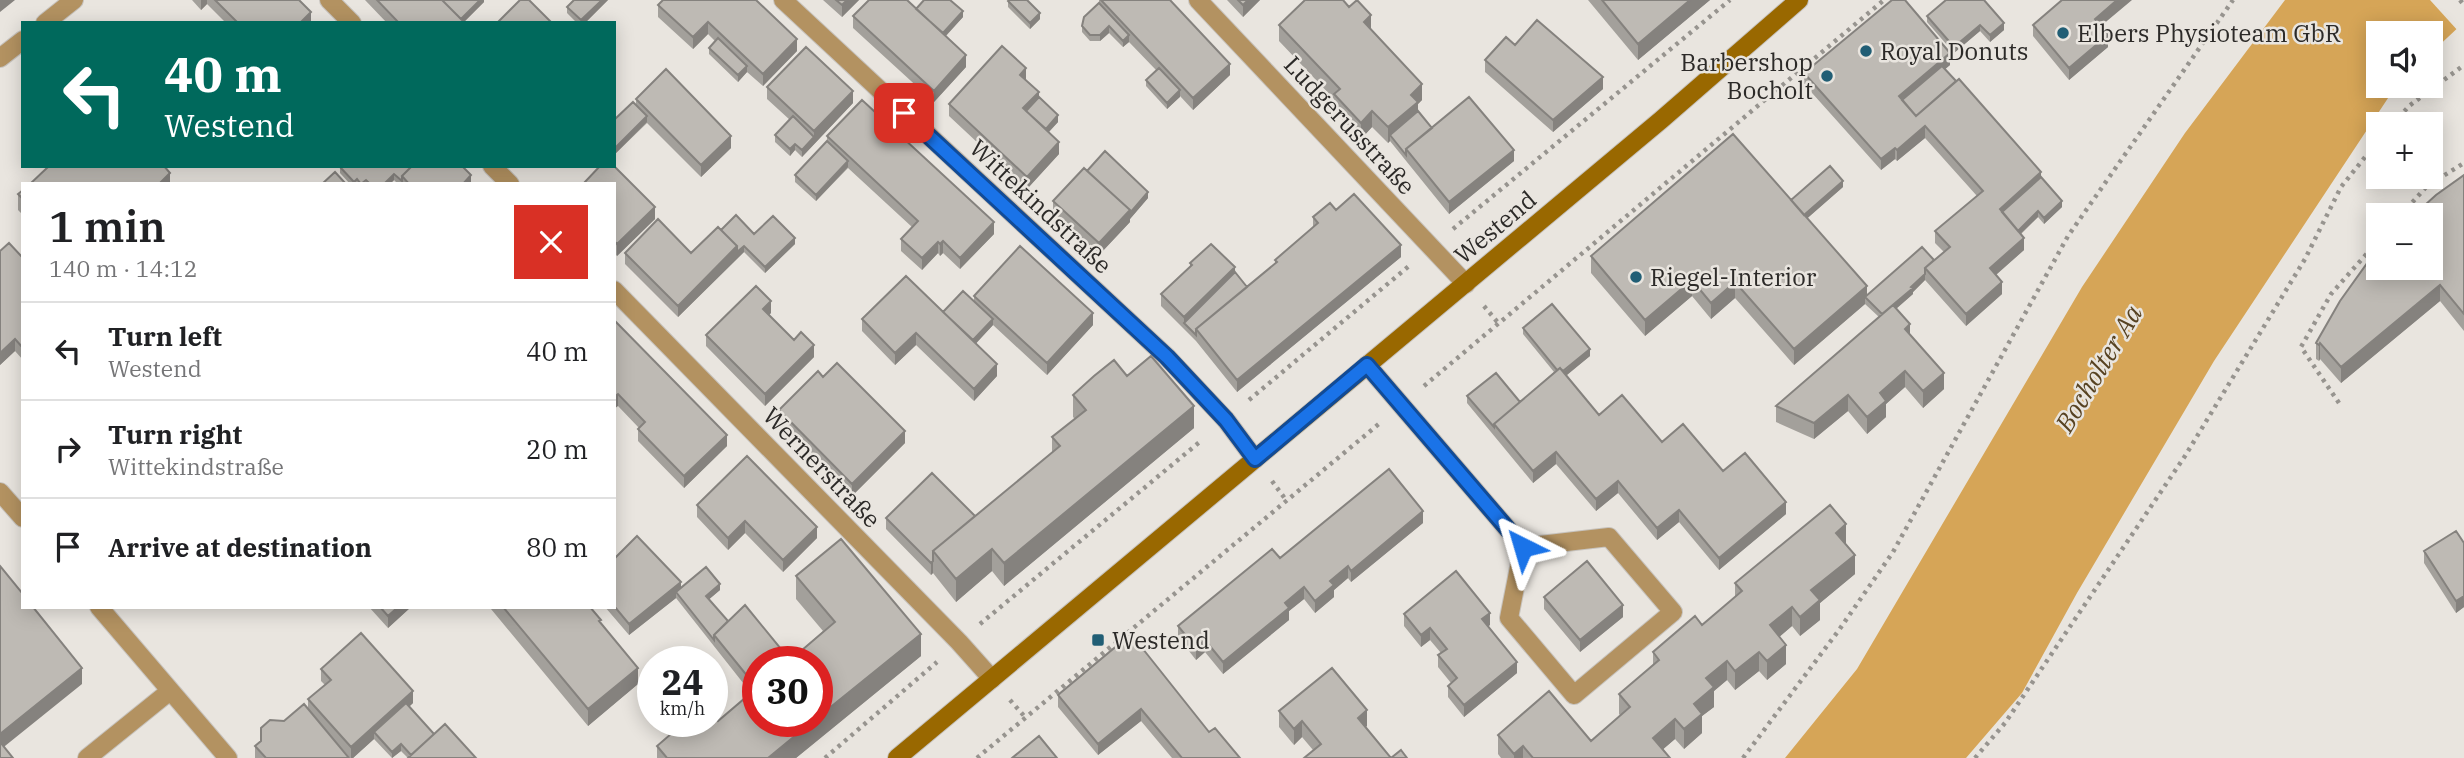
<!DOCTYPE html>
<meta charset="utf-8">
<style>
body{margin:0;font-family:"IBM Plex Serif",serif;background:#f6f6f6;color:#202124;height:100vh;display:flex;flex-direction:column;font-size:26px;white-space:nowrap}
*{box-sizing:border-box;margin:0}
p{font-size:23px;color:#757577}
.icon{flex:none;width:38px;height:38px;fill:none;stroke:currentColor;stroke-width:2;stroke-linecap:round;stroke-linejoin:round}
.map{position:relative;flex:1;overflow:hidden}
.details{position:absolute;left:21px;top:182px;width:595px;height:427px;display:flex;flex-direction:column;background:#fff;border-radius:0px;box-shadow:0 4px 18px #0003}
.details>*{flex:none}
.banner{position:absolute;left:21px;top:21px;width:595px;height:147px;border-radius:0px;box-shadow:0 4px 18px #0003;background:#00695c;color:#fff;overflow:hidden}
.tools{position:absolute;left:2366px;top:21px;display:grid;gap:14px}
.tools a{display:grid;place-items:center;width:77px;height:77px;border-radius:0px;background:#fff;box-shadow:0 4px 18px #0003;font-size:35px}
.speed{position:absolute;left:637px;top:646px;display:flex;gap:14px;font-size:35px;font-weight:700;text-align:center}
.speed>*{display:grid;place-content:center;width:91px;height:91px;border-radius:50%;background:#fff;box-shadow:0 4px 18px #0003;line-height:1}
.speed small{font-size:18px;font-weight:400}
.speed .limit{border:10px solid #d22;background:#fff;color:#111}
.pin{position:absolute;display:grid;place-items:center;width:60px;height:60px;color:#fff;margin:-30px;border-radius:14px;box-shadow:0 4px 10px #0006}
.me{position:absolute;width:77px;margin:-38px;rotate:320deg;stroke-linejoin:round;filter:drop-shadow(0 0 5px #0008)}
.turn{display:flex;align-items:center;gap:24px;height:147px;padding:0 28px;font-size:32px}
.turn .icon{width:91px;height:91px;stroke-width:2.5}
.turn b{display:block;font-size:49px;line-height:60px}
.round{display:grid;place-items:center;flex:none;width:74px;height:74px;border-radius:0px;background:#f6f6f6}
.headline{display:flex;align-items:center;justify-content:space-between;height:119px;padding:0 28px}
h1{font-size:42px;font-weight:600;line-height:52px}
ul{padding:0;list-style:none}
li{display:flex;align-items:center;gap:21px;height:98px;padding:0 28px;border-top:2px solid #e0e0e0}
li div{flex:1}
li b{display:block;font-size:26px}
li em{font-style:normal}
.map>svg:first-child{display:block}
.water{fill:#d6a557}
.pier{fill:#e9e5df}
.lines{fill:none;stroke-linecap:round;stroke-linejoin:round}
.lane-casing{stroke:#c7c3be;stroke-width:20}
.street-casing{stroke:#c7c3be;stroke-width:20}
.secondary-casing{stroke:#c7c3be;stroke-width:20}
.path{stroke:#97948f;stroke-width:4.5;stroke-dasharray:3.5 5;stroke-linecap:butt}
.lane{stroke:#b39261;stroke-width:18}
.street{stroke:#b39261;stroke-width:18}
.secondary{stroke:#996800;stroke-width:18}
.wall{fill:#a3a09b}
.shaded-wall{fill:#85827e}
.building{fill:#bebab4;stroke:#85827e;stroke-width:2}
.route-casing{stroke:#114b97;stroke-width:18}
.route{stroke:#1a73e8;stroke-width:12}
.poi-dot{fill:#215e75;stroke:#e9e5df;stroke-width:2.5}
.labels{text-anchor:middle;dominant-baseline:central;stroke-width:5;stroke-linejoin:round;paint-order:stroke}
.poi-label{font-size:24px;fill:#2c2a28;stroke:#e9e5df;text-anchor:start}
.street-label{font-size:24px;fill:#2c2a28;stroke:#e9e5df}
.water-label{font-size:26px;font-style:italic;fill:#574221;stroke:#e9e5df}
</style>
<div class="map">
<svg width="2464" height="758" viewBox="0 0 2464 758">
<rect width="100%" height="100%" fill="#e9e5df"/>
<path class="water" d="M2285,0H2464V22L2431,53V33H2378V86H2396L2214,361L2077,593L2022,693L1966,758H1785L1857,669L2082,287L2185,133Z"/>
<path class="pier" d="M2430,0H2464V27L2459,32Z"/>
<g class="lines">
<g class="lane-casing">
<path id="lane" d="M0,492L23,518
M99,607L228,758
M87,758L170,691"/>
</g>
<g class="street-casing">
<path id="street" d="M329,0L352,23
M783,0L1167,357L1226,420L1255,459
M1198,0L1466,284
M45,23L74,0
M0,58L23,40
M492,166L510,184
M614,290L959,642L992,679
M1367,365L1523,547L1609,537L1673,612L1574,695L1509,618L1523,547"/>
</g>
<g class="secondary-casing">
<path id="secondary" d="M897,758L1661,120L1799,0"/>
</g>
<path class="path" d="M2460,0L2464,5
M2393,124L2409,106L2464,65
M2401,215L2427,186L2464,163
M1453,229L1730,0
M1484,306L1499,324
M1424,386L1884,0
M1249,400L1409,266
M2339,403L2301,347L2331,294L2378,241
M1272,481L1286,500
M980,624L1202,440
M1010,700L1025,717
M825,758L937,662
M977,758L1380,423
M1743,758L1839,630L1893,552L2068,236L2233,0
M1975,758L2005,723L2185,456L2305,259L2341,187L2378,141"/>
<use href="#lane" class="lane"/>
<use href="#street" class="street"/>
<use href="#secondary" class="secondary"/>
</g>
<path class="wall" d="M192,0H299L311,23H226L207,4L201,10Z
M365,0H484V2L464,22L465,23H387Z
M574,0H608L585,23H577L567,13V7Z
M823,0H859L842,17Z
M1099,0H1170L1230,75L1193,110L1180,96L1167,109L1146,86V80L1156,70L1129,42L1123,47L1109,33L1100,41H1090L1082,32V26L1099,3Z
M1227,0H1260L1243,17Z
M1588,0H1710L1638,60Z
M1008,1L1040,19L1030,29L1008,7Z
M658,5L797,51L763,86L747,72L738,82L709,54V48L715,41L708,34L693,49L658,17Z
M916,9L963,17L946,36L966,67L934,102L853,28V16Z
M1927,16L2004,30L1990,42L1980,31L1954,53L1927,22Z
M1279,25L1371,30L1422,100L1418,104V112L1432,128L1514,161L1449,214L1390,141L1388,143L1372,127L1361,139L1334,111V99L1279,41Z
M2033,25L2100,26L2108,47L2069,80L2033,36Z
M1515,45L1603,89L1553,132L1485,72V60Z
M1950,65L1945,69L2041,177L2062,207L2044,224L2038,217L2021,234L2024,250L1996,275L2002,294L1966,326L1925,280L1913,292V294L1896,309L1910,335L1944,389L1923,408L1905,387L1886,404V417L1867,434L1848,411L1814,439L1776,422V406L1879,317L1865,304L1794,365L1735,298L1711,319L1692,296L1645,336L1591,273V256L1791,200L1843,187L1807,218L1867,296L1934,260L1944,252L1935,243V231L1977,196L1925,138L1897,161L1895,159L1881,170L1804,84V73Z
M1026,80L1058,122L1049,132L1059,154L1027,189L949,116V104Z
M767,87L853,103L802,157L795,150L790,156L775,142V135L790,120L767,99Z
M636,99L731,148L701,177L647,123L614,155L636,105Z
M827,136L994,234L960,269L943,253L940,256L938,253L922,270L901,251V239L912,227L848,168L816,201L795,182V175L827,141Z
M340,167L471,184H398L394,180L390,184H350L340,173Z
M1087,171L1148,198L1130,219V222L1099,255L1053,213V201Z
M2464,175V331L2440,301L2341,383L2320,359L2319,361L2316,359V343Z
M614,184L655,219L617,256L614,253Z
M23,190V215L18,210V194Z
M1336,210L1401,257L1237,392L1196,341L1161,306V294L1190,267V263L1235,272L1247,287L1275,264V260L1313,228V217Z
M721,230L754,234L795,244L765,273L744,252L678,317L625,264V253H691Z
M23,258V360L15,351L0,365Z
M974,296L1093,325L1047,375L993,325L976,343L997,376L974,401L916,345L895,365L862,331V319L943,312L974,302Z
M771,313L769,315L794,340L814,357L765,406L706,346V335Z
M614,320L727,446L684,488L638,441V429L639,428L618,406Z
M1523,328L1590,356L1566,375L1599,415L1662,442L1723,471L1786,514L1719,570L1679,522L1657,540L1618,493L1596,511L1556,464L1533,483L1467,403V396L1520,402L1554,372L1523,334Z
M1127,376L1194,428L1004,586L992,571L956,602L933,573L931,575L886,529V518L975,516L1052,453V437L1075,419L1073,417V395Z
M823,377L905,443L852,496L779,422V410Z
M697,505L817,538L783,572L745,533L728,550L697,517Z
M1423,523L1351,582L1348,578L1334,590V597L1315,613L1304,599L1289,611V620L1223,674L1205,652L1196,660L1178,637V626L1280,558Z
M1846,544L1855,574L1820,603V620L1800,636L1792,626L1779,637L1786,664L1767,680L1759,671L1735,690L1727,680L1714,691V707L1702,716V733L1684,749L1675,739L1663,749L1670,758H1501L1498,754V735L1591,741L1621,716L1619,714V694L1653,665V652L1702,625L1735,597V583Z
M2424,551L2464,607L2456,613L2424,563Z
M614,559L681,588L720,590L709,599L728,621L790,660L823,631L796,599V576L921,656L796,758H657V746L718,721L751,693L676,598L629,635L605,607H614Z
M1544,597L1623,617L1580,652L1544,609Z
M369,607H411L388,628Z
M491,607H590L638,684L588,726L491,609Z
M1404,614L1490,625L1488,626L1517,673L1464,717L1448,697V686L1451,683L1438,667V655L1441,653L1430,640L1421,647L1404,626Z
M1131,634L1209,732L1240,758H1172L1141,721L1098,755L1058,707V695Z
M321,669L413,703L409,707L434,734L408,758L401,751L392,758L374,739L353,758H350L326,731L349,758H255V746L284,721L308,710V699L325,685L321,681Z
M1279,711L1367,726L1313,750L1302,737L1294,745L1279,727Z"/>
<path class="shaded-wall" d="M0,0H15L0,12Z
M201,0H207V4L201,10Z
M480,0H484V2L463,23L458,22Z
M602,0H608L585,23H581V20Z
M847,0H859L842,17V5Z
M1248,0H1260L1243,17V5Z
M1690,0H1710L1638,60V44Z
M2117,0H2132L2095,31V19Z
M963,11V17L940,42V36Z
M311,12V23H300Z
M1040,13V19L1030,29V23Z
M1371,15V31L1364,22Z
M708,22V34L693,49V37Z
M2004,23V30L1990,42V35Z
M1980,25V31L1954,53V47Z
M1109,26V33L1100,41V35Z
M1129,35V42L1123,47V41Z
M2108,35V47L2069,80V68Z
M797,39V51L763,86V74Z
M1950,53V65L1902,106L1899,96Z
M966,55V67L934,102V91Z
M1230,64V75L1193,110V98Z
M747,66V72L738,82V75Z
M1026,68V80L1020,75Z
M1603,77V89L1553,132V120Z
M1422,84V100L1418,104V118L1390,135V141L1388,143V127L1411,95Z
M1180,90V97L1167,109V103Z
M853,91V103L802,157V150L814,137V131Z
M1039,92V104L1027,117L1023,108Z
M1372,111V127L1361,139V123Z
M1058,115V122L1043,138V132Z
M647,116V122L614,155V149Z
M1925,126V138L1897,161V150Z
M731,136V148L701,177V165Z
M1059,142V154L1027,189V177Z
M795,144V150L790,156V149Z
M1895,148V159L1881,170V159Z
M1514,150V161L1449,214V202Z
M848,161V167L816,201V195Z
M2041,172V184L2003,218L2000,209Z
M170,173V184H158Z
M394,174V180L390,184H384Z
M471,175V184H463Z
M1843,181V187L1802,223V217Z
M1148,192V198L1130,219V222L1099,255V243L1130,210Z
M2062,201V207L2044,224V218Z
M655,207V219L617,256V244Z
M2038,211V217L2016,238V232Z
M994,222V234L960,269V258Z
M795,238V244L765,273V267Z
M2024,238V250L1990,280V268Z
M943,241V253L940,256V244Z
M938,242V253L922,270V258Z
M1401,245V257L1237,392V380Z
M737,246H744V252L678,317V306Z
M1235,267V278L1184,323V317Z
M1925,274V280L1913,292V294L1882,321V314Z
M1692,280V296L1645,336V320Z
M1735,282V298L1711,319V303Z
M2002,282V294L1966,326V314Z
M2440,285V301L2341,383V367Z
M1867,286V299L1865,297V304L1794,365V349Z
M771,301V313L763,321V309Z
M1093,313V325L1047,375V363Z
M993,319V325L970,350V343Z
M1910,324V340L1905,329Z
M916,333V345L895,365V353Z
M15,339V351L0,365V353Z
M2320,343V359L2319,361V345Z
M814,345V357L765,406V394Z
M1590,349V356L1561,380V374Z
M997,364V376L974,401V389Z
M1905,371V387L1886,404V417L1867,434V417L1880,393Z
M1944,373V389L1923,408V391Z
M618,394V406L614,409V397Z
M1848,395V411L1814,439V423Z
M1194,406V428L1004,586V563Z
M905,431V443L852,496V484Z
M727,435V446L684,488V476Z
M1556,452V464L1533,483V471Z
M1618,481V493L1596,511V499Z
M1786,502V514L1719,570V558Z
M1679,510V522L1657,540V528Z
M1423,511V523L1351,582V571Z
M745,521V533L728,550V538Z
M1846,524V544L1836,533Z
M817,527V538L783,572V560Z
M992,549V571L956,602V579Z
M1855,555V574L1820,603V620L1800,636V617L1811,590Z
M933,561V573L931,575V563Z
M1348,566V578L1334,590V597L1315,613V601L1330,581Z
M681,582V594L676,592V598L629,635V624Z
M720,584V590L706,602V596Z
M1304,587V599L1289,611V620L1223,674V662L1285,603Z
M2464,596V607L2456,613V601Z
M1623,605V617L1580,652V640Z
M398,607H411L388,628V616Z
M1792,607V626L1770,645V625Z
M1490,613V625L1482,631V619Z
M1430,628V640L1421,647V635Z
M921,634V656L796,758H768L813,721H817V718Z
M1205,640V652L1196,660V648Z
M1786,645V664L1767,680V661Z
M1759,652V671L1735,690V671Z
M1727,661V680L1714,691V707L1702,716V733L1684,749V729L1694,704L1706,678Z
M1517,662V673L1464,717V705Z
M82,668V684L0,750V734Z
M638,668V684L588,726V709Z
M413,691V703L377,736L374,732V739L353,758H351V747Z
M1141,709V721L1098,755V744Z
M1367,710V726L1358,734V718Z
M1675,719V739L1653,758V738Z
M1302,721V737L1294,745V729Z
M401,744V751L392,758V752Z
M1523,746V758H1514V754Z"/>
<path class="building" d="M215,0H299L311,12L300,23H238Z
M377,0H442L465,23H399Z
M442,0H480L461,19Z
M520,0H529L552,23H497Z
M574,0H602L581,20L567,7Z
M663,0H756L797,39L763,74L708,22L693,37L658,5Z
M836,0H847L842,5Z
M869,0H907L966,55L934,91L853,16Z
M924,0H950L963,11L943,33L916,9Z
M1009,0H1027L1040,13L1030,23L1008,1Z
M1101,0H1170L1230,64L1193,98Z
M1238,0H1248L1243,5Z
M1305,0H1343L1349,7L1357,0L1371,15L1364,22L1422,84L1411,95L1418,102L1388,127L1372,111L1361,123L1334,94L1340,89L1279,25Z
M1602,0H1690L1638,44Z
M1892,0H1905L1950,53L1899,96L1916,116L1959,79L2041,172L2000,209L2024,238L1990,268L2002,282L1966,314L1925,268L1950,247L1935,231L1983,191L1925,126L1897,150L1895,148L1881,159L1804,73Z
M1946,0H1984L2004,23L1990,35L1980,25L1954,47L1927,16Z
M2062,0H2117L2095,19L2108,35L2069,68L2033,25Z
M1099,3L1129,35L1123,41L1109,26L1100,35H1090L1082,26L1084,17Z
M1537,20L1603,77L1553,120L1485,60L1506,37L1515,45Z
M718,38L747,66L738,75L709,48Z
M1002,46L1026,68L1020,75L1039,92L1023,108L1059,142L1027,177L949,104Z
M806,47L853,91L814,131L767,87Z
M1942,66L1956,81L1916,116L1902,100Z
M1159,68L1180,90L1167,103L1146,80Z
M666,69L731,136L701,165L636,99Z
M1039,97L1058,115L1046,129L1026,111Z
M1469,97L1514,150L1449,202L1406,149Z
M862,100L994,222L960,258L943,241L940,244L938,242L922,258L901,239L918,221L827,136Z
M633,102L647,116L614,149V120Z
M1418,111L1432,128L1406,149V155L1390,135Z
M793,116L814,137L802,150L795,144L790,149L775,135Z
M1733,134L1867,286L1794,349L1735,282L1711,303L1692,280L1645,320L1591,256Z
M827,141L848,161L816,195L795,175Z
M1105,151L1148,192L1130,213V210L1087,171Z
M49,166H164L170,173L159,184H30Z
M341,166H412L402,176V181L394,174L384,184H370L366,180L361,184L357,179L354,182L340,167Z
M412,166H462L471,175L463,184H409L402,176Z
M600,166H614L655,207L617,244L614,241V184H583Z
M1830,166L1843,181L1804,215L1791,200Z
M1084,168L1130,210L1099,243L1053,201Z
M335,172L346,184H322Z
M2464,175V314L2440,285L2341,367L2320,343L2319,345L2316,343L2340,301L2368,262L2378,251V268H2431V215H2414L2436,195Z
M2041,177L2062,201L2044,218L2038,211L2018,231L2002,212Z
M23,190V199L18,194Z
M1354,194L1401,245L1237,380L1196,329L1277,262L1275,260L1318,223L1313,217L1330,203L1336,210Z
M736,215L754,234L773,216L795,238L765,267L744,246L737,252V246L721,230Z
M658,219L691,253L718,227L737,246L678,306L625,253Z
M9,243L23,258V348L15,339L0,353V251Z
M1211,244L1235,267L1184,317L1161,294L1192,265L1190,263Z
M1020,246L1093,313L1047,363L974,296Z
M1922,247L1934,260L1925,268V274L1911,287L1913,288L1882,314L1865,297Z
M1235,272L1247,287L1196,329V335L1184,323Z
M906,276L997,364L974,389L916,333L895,353L862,319Z
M756,286L771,301L763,309L794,340L801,332L814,345L765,394L706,335Z
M963,291L993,319L973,340L943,312Z
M1552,304L1590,349L1563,371L1560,368L1557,370L1523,328Z
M1893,305L1910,324L1905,329L1944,373L1923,391L1905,371L1880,393L1886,401L1867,417L1848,395L1814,423L1776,406Z
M614,320L727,435L684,476L638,429L645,422L618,394L614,397Z
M1151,356L1194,406L1004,563L992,549L956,579L933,551L1060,446L1052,437L1086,410L1073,395L1094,376L1114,360L1127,376Z
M837,363L905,431L852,484L779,410L818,371L823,377Z
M1560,368L1599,415L1622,395L1662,442L1683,424L1723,471L1745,453L1786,502L1719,558L1679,510L1657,528L1618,481L1596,499L1556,452L1533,471L1494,424Z
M1496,373L1520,402L1494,424V427L1467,396Z
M747,456L817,527L783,560L745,521L728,538L697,505Z
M1389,469L1423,511L1351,571L1348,566L1330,581L1334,585L1315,601L1304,587L1285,603L1289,608L1223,662L1205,640L1196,648L1178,626L1272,549L1280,558Z
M932,473L975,516L933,551V561L931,563L886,518Z
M1830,505L1846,524L1836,533L1855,555L1811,590L1820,600L1800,617L1792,607L1770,625L1786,645L1767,661L1759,652L1735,671L1727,661L1706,678L1714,687L1694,704L1702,714L1684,729L1675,719L1653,738L1670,758H1533L1523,746L1514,754L1498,735L1549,691L1591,741L1630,707L1619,694L1659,660L1653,652L1695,616L1702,625L1742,591L1735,583Z
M2456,531L2464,543V596L2456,601L2424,551Z
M637,536L681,582L629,624L614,606V559Z
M841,539L921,634L817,718V662H788L835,622L796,576Z
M1587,561L1623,605L1580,640L1544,597Z
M0,566L23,594V607H33L82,668L0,734Z
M706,567L720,584L706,596L728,621L714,635V640L676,592Z
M1456,571L1490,613L1482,619L1517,662L1464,705L1448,686L1457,678L1438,655L1447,649L1430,628L1421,635L1404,614Z
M745,605L790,660L788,662H758V687L757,688L714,635Z
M380,607H398L388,616Z
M503,607H590L601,620L599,621L638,668L588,709Z
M361,633L413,691L351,747L308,699L331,680L321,669Z
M1131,634L1209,732L1215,728L1240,758H1182L1141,709L1098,744L1058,695Z
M1332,668L1367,710L1358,718L1391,758H1304L1321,744L1302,721L1294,729L1279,711Z
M758,687V721H813L768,758H667L657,746L686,721H712V714L718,721Z
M406,703L434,734L411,755L401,744L392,752L374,732Z
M304,704L349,758H266L255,746L261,741V728L270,720L284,721Z
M445,724L476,758H408Z
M1039,736L1057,758H1012Z
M0,742L13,758H0Z
M1401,750L1407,758H1391Z"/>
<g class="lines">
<g class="route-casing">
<path id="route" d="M904,113L1167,357L1226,420L1255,459L1367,365L1523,547"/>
</g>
<use href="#route" class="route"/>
</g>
<g class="poi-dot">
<circle cx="2063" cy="33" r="7"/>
<circle cx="1866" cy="51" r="7"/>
<circle cx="1827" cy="76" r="7"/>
<circle cx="1636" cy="277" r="7"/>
<rect x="1091" y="633" width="14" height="14" rx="3.5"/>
</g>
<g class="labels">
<g class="poi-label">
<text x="2077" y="33">Elbers Physioteam GbR</text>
<text x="1880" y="51">Royal Donuts</text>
<text x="1813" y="62" text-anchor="end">Barbershop<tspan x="1813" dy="28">Bocholt</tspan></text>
<text x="1650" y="277">Riegel-Interior</text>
<text x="1112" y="640">Westend</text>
</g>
<g class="street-label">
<text transform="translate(1350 125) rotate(47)">Ludgerusstraße</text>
<text transform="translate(1041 206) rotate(43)">Wittekindstraße</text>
<text transform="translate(1495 227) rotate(-40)">Westend</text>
<text transform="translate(822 467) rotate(46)">Wernerstraße</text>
</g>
<g class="water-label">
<text transform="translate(2098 368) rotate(-59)">Bocholter Aa</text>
</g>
</g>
</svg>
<div class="tools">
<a><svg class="icon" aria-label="sound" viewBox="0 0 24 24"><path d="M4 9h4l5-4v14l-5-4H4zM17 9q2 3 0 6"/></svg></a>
<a>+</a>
<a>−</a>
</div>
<div class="speed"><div>24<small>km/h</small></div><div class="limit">30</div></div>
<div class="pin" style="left:904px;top:113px;background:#d93025"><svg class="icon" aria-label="arrive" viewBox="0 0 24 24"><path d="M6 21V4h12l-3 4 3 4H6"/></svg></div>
<svg class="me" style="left:1523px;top:547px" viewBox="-20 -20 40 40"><path d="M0-17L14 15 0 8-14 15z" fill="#1a73e8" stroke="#fff" stroke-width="4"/></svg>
<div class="banner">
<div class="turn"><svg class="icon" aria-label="left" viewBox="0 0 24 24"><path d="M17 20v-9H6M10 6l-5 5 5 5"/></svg><div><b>40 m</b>Westend</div></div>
</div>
<section class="details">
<div class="headline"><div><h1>1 min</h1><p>140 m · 14:12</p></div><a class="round" style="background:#d93025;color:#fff"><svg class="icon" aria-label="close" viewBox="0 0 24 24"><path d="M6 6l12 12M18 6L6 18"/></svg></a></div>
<ul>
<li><svg class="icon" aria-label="left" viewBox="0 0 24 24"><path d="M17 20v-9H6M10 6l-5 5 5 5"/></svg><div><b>Turn left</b><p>Westend</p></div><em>40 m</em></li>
<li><svg class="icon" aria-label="right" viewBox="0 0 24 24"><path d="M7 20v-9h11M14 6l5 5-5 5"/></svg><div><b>Turn right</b><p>Wittekindstraße</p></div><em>20 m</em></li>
<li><svg class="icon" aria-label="arrive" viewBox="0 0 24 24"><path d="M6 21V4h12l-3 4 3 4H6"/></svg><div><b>Arrive at destination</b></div><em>80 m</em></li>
</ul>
</section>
</div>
